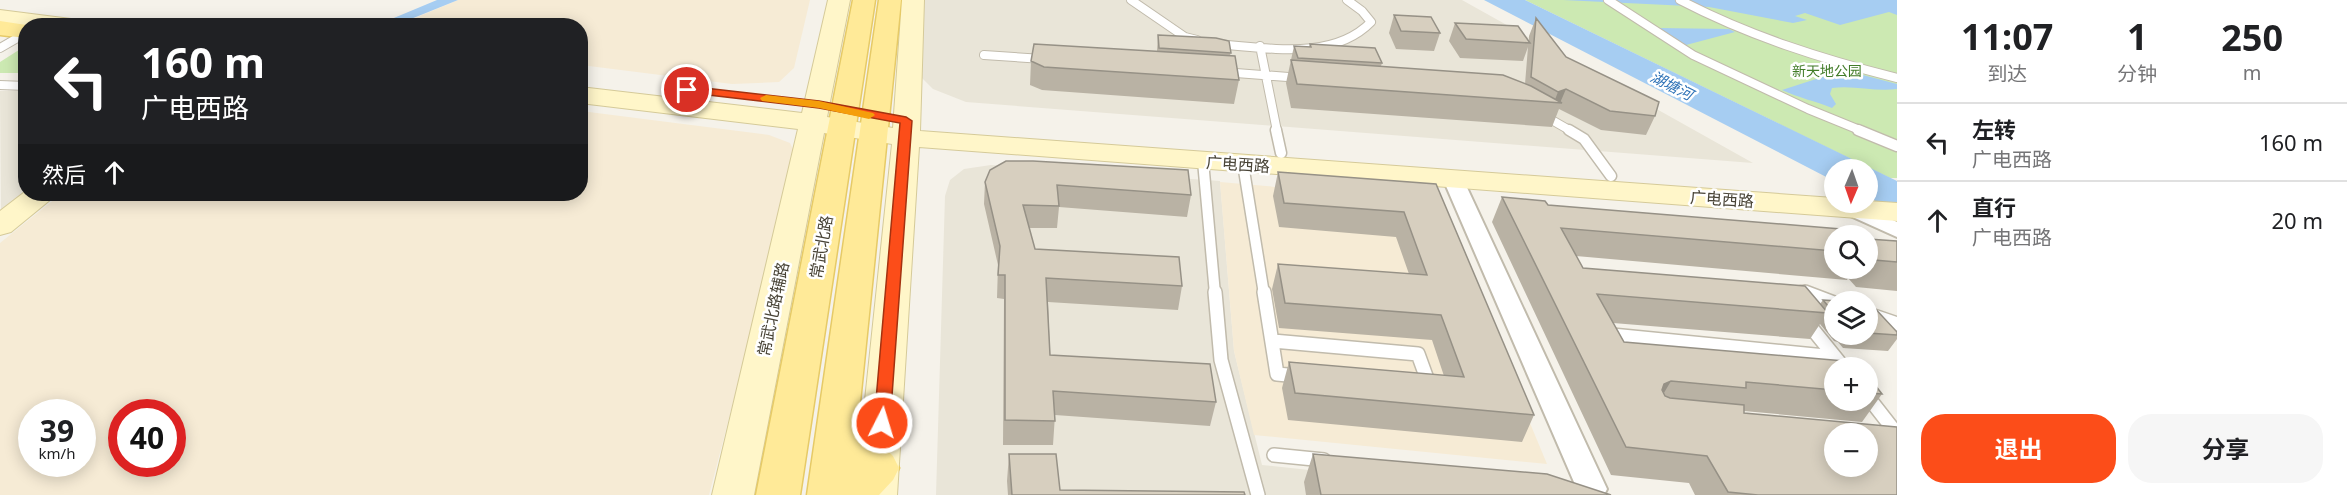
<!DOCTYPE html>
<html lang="zh">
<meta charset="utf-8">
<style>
body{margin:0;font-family:"Noto Sans","Noto Sans SC",sans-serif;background:#f6f6f6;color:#202124;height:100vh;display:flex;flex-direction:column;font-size:22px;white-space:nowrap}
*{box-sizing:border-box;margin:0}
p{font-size:20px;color:#757577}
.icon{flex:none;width:33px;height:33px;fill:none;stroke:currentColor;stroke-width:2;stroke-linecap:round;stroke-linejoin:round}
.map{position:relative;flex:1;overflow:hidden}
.side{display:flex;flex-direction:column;background:#fff;width:450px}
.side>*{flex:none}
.top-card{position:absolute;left:18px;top:18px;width:570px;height:183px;border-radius:24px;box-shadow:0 3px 15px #0003;background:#202124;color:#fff;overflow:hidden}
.needle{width:39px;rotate:182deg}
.tools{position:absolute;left:1824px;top:159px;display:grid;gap:12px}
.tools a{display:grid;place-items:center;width:54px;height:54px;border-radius:50%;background:#fff;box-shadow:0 3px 15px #0003;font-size:30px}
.speed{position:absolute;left:18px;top:399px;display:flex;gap:12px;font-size:30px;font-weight:700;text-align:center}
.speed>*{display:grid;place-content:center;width:78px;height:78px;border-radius:50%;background:#fff;box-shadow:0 3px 15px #0003;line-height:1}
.speed small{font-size:15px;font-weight:400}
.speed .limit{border:9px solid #d22;background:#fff;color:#111}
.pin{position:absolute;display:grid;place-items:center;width:51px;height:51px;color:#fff;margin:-26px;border:3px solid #fff;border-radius:50%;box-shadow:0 2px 6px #0007}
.me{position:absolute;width:66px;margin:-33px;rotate:5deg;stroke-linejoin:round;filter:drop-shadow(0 0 4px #0008)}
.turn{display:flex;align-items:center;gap:21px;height:126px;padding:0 24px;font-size:27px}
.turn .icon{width:78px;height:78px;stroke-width:2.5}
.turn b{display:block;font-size:42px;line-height:51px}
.then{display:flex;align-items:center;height:57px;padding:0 24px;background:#0003;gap:12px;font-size:22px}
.eta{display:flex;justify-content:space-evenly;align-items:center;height:102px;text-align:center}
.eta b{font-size:36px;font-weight:700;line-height:42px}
.action{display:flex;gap:12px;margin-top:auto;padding:12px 24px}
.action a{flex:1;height:69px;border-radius:24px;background:#fc4d19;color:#fff;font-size:24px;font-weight:700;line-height:69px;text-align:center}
.action a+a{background:#f6f6f6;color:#202124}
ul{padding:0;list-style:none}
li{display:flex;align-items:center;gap:18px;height:78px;padding:0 24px;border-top:2px solid #e0e0e0}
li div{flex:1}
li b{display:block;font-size:22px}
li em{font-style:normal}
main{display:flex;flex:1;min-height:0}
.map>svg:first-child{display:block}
.residential{fill:#e9e5d8}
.commercial{fill:#f6ebd5;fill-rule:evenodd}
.green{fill:#cce9b2}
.water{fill:#a6cdf2}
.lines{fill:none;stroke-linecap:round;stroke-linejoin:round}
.lane-far2-casing{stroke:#c1bbac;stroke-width:10}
.lane-far1-casing{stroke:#c1bbac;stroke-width:13}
.lane-casing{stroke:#c1bbac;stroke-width:16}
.street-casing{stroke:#c1bbac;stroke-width:4}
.secondary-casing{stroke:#d5ca99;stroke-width:2}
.primary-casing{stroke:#e6ca67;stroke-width:3}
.lane-far2{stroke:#fff;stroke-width:8}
.lane-far1{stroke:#fff;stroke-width:10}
.lane{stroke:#fff;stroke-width:13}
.street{fill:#fff;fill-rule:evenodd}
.secondary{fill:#fff6c9;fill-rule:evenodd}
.primary{fill:#ffea98;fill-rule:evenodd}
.wall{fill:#b9b2a4}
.shaded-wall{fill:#969186}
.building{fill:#d7cfbf;stroke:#969186;stroke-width:1.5;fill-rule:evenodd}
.route{fill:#fc4d19;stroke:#a43210;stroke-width:1.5}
.slow{fill:#f59e0b}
.labels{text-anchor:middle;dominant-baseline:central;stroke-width:5;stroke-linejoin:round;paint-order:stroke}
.far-park-label{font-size:14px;fill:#427c29;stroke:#fff}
.far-water-label{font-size:15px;font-style:italic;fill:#2e72b7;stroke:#fff}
.street-label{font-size:16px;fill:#494437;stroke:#fff}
</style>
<main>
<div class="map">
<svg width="1897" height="495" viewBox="0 0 1897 495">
<rect width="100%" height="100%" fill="#f5f2ea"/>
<path class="residential" d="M924,0H1462L1753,163L966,102L933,89L921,77Z
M0,91H26L25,192L1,210Z
M991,165L1220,181L1234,351L1262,465L1539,495H936L945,196L950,180L964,169Z"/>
<path class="commercial" d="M458,0H810L794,68L779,82L732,84L581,65L580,26H396Z
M581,111L769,135L790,143L797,157L709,495H0V243L61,194H580ZM32,412H82V464H32ZM122,412H172V464H122Z
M1220,182L1424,200L1443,214L1547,464L1254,435L1234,351Z"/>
<path class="green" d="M1525,0H1897V178H1890Z
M22,48H25V73H0V62Z"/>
<path class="water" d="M437,0H458L396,25H377Z
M1484,0H1525L1897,181V212L1868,197V170H1834V181Z
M1563,0H1897V15L1889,12L1840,25L1805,13L1795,16L1807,20L1793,23L1709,7Z
M1658,28L1729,29L1735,32L1686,45Z
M1844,70L1897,84V89C1875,92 1854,85 1832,88L1830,94L1836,104L1832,108C1815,101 1799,98 1782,90Z"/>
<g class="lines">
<g class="lane-far2-casing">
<path id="lane-far2" d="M1131,0L1185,37L1197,40
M1608,0L1693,55L1808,109L1862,131
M1680,0C1749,36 1822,59 1897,78
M1215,44C1265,47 1332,62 1371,22L1362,11L1347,0
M1260,46L1277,131
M0,48L26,33
M984,55L1043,59
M1223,72L1301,78
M0,85L26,86
M1543,115L1571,131"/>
</g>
<g class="lane-far1-casing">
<path id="lane-far1" d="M1276,130L1281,153
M1569,130L1584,139L1611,176
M1858,130L1897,146
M1203,161L1215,294
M1243,164L1264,294
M1801,291L1809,294"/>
</g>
<g class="lane-casing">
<path id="lane" d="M1215,292L1221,360L1258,495
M1264,292L1277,374L1298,376
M1805,292L1834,303
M1868,314L1897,324
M1806,321L1844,368
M1612,335L1835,357
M1273,341L1418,354L1430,387
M1868,397L1897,434
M1274,455L1324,460"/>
</g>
<g class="street-casing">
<path id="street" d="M1453,173L1460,175L1463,179L1607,489L1604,495H1580L1577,489L1443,179L1446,175Z
M1854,203L1897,222V237L1846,214L1843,209L1846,204Z"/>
</g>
<g class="secondary-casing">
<path id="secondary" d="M828,0H850L827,117L893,128L902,0H924L920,131L1834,198V202L1868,201L1897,203V221L919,147L897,495H855L892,144L824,133L754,495H712L798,129L580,103V87L802,113Z
M0,10L71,19L79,21L82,26L26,27L0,24Z
M26,191V194H55L50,200L11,232L0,235V211Z"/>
</g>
<g class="primary-casing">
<path id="primary" d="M853,0H875L800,495H756Z
M879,0H901L858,422L893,456L899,468L893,480L879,495H807Z
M0,21L33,26H26V38L0,35Z"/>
</g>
<use href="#lane-far2" class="lane-far2"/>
<use href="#lane-far1" class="lane-far1"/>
<use href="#lane" class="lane"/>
<use href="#street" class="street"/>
<use href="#secondary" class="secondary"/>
<use href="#primary" class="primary"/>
</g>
<path class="wall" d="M1394,15L1440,33L1434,51L1396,49L1389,33Z
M1536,18L1566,57L1655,116L1646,135L1601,130L1559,109L1552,127L1291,108L1286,83L1294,46L1309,47L1310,44L1382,63L1381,66L1525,84L1528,47L1523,61L1460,58L1449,41L1455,23L1529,41V36Z
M1158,35L1231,53L1230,55L1239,80L1234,104L1042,90L1030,85L1031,61L1157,51Z
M990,170L1191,195L1187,217L1059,207L1057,228H1029L1035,249L1182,286L1178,310L1048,302L1050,355L1216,402L1210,426L1055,415L1053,445H1003L1004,299L997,298L998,265L984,204L985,182Z
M1278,172L1436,184L1534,415L1522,442L1288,420L1282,388L1289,362L1444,376L1432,340L1279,328L1272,289L1278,264L1409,274L1396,237L1279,227L1273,196Z
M1502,197L1548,205L1834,236V268H1868V239L1897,242V291L1856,287L1848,278L1847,280L1576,256L1583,268L1820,304L1823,300L1834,302V334H1868V302L1897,332V339L1888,351L1843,348L1838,342L1834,341L1820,324L1810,339L1613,323L1624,342L1834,368V400H1868V376L1882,394L1862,422L1744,411V413L1897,495H1695L1689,483L1611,475L1492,222Z
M1009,454L1060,490L1245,495H1008L1007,481Z
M1313,454L1611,495H1306L1304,482Z"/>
<path class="shaded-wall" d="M1566,89L1560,103L1554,102L1558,92Z
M1671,381L1655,408L1664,384Z"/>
<path class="building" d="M1394,15L1431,17L1440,33L1401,31Z
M1536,18L1566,57L1659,102L1655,116L1610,111L1566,89L1558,92L1531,77Z
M1455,23L1518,26L1530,43L1466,39Z
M1158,35L1216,38L1229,41L1231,53L1159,48Z
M1034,44L1235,56L1239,80L1044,67L1031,61Z
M1310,44L1375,48L1382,63L1298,58L1294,46L1311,47Z
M1291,60L1503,75L1531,86L1562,103L1297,84Z
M1006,161H1033L1188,170L1191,195L1057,185L1059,206L1023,205L1035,249L1179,257L1182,286L1046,278L1050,355L1210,364L1216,402L1053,391L1055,421L1005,420V275H998L1000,246L985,182L990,170Z
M1278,172L1436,184L1534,415L1295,393L1289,362L1464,377L1441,315L1285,303L1278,264L1427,275L1404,212L1284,203Z
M1502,197L1545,201L1548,205L1841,229L1847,236H1834V251L1561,228L1583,268L1805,286L1828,313L1597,294L1624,342L1856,362L1861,368H1834V390L1746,382V388L1671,381L1664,384L1662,390L1665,396L1670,398L1744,405V413L1897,427V495H1758L1728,492L1707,456L1626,447ZM1834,434H1868V466H1834Z
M1868,239L1897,241V262L1874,260L1868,252Z
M1823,300L1853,302H1834V313Z
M1868,302L1870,303L1897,332V335L1868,333Z
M1868,376L1882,394L1868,393Z
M1009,454H1056L1060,490L1244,492L1245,495H1012Z
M1313,454L1547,474L1611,495H1321Z"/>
<path class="route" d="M687,86L819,101L906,117L912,121L890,423L888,427L882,429L876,427L874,423L900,123L819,108L683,92V87Z"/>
<path class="slow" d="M766,95L819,101L873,113L875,115L869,119L819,108L762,101L760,98Z"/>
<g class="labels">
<g class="far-park-label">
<text x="1827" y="70">新天地公园</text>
</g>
<g class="far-water-label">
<text transform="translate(1672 85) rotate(27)">湖塘河</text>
</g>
<g class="street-label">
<text transform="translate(1238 164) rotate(4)">广电西路</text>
<text transform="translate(1722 199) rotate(4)">广电西路</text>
<text transform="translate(821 247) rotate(-80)">常武北路</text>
<text transform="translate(773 309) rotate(-78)">常武北路辅路</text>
</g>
</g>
</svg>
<div class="tools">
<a><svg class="needle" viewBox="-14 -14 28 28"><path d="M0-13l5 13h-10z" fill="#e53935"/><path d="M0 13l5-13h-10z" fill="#757577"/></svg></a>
<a><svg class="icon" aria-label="search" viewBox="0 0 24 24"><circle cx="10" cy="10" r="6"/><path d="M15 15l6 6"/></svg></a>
<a><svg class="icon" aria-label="layers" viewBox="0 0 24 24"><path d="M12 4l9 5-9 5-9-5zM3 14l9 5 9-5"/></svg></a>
<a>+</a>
<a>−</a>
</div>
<div class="speed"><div>39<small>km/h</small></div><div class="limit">40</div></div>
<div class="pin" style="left:687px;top:90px;background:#d93025"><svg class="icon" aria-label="arrive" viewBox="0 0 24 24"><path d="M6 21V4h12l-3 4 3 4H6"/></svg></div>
<svg class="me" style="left:882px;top:423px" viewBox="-20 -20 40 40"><circle r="17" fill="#fc4d19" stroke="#fff" stroke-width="3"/><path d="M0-11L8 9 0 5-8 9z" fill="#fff"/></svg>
<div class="top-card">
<div class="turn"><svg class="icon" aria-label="left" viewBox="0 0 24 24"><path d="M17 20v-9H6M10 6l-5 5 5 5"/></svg><div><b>160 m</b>广电西路</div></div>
<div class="then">然后<svg class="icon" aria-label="ahead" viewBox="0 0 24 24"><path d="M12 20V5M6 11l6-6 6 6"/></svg></div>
</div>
</div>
<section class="side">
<div class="eta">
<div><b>11:07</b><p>到达</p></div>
<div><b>1</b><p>分钟</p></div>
<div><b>250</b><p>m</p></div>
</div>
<ul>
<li><svg class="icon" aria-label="left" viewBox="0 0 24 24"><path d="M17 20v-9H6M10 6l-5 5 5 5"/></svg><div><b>左转</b><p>广电西路</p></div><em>160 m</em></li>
<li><svg class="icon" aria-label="ahead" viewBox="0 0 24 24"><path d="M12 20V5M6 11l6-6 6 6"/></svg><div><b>直行</b><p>广电西路</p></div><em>20 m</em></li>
</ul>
<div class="action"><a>退出</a><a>分享</a></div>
</section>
</main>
